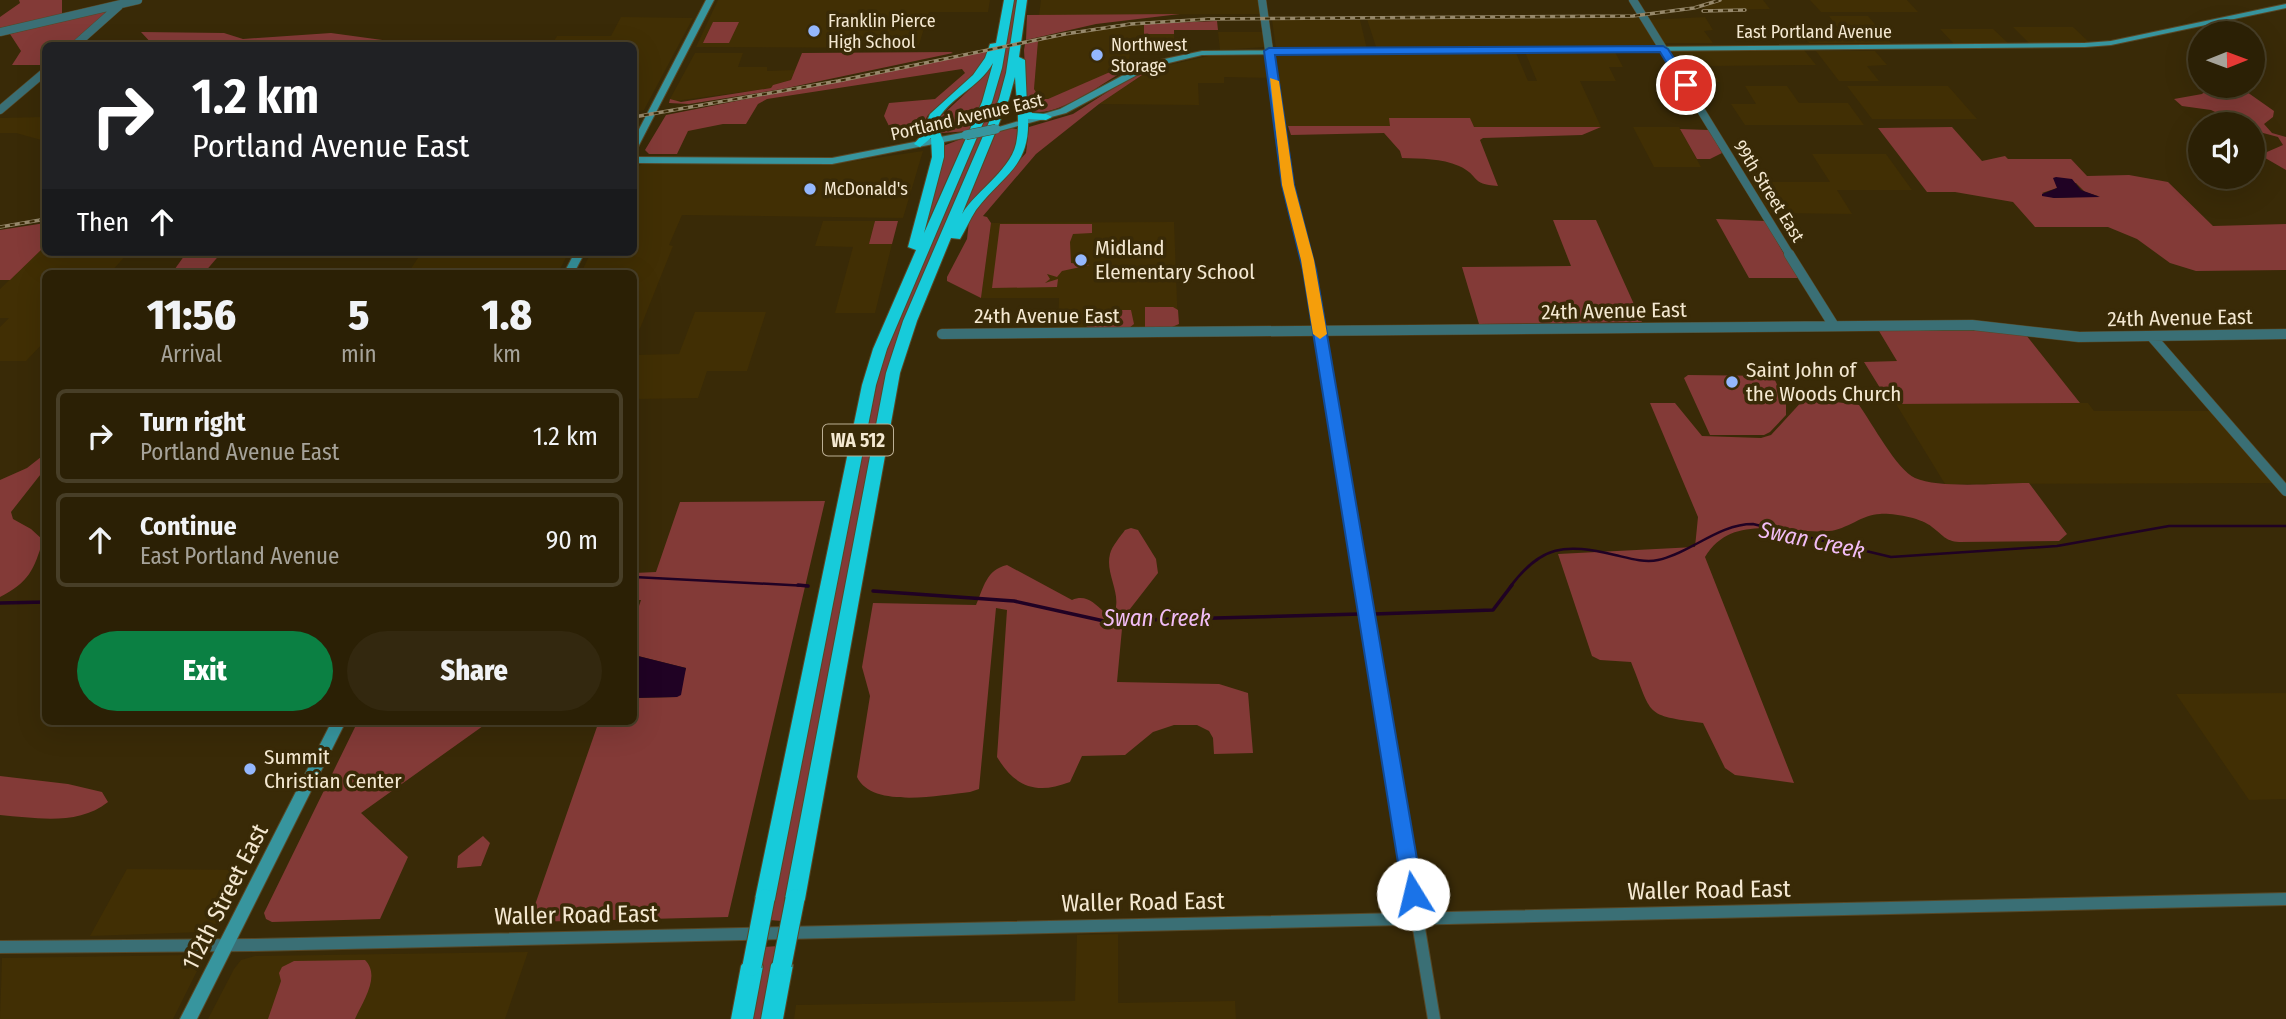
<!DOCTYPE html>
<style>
body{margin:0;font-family:"Fira Sans Condensed",sans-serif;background:#33280f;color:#f1f3f6;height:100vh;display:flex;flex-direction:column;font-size:26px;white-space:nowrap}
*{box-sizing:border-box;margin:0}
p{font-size:23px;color:#a6a39a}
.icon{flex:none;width:38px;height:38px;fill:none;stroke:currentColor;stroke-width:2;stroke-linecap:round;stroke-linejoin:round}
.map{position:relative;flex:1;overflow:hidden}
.panel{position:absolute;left:42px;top:270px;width:595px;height:455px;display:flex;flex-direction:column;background:#2b2005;border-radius:10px;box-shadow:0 7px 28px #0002,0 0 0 2px #473e27}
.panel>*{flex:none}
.top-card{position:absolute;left:42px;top:42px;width:595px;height:214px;border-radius:10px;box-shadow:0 7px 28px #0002,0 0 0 2px #473e27;background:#202124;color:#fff;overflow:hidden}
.needle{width:46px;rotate:89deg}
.buttons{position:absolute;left:2188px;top:21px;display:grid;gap:14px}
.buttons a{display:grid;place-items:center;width:77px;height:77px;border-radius:50%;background:#2b2005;box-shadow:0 7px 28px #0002,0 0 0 2px #473e27;font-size:35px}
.pin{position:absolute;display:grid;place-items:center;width:60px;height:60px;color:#fff;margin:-30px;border:4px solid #fff;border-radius:50%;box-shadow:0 2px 7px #0007}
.me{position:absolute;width:77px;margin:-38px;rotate:351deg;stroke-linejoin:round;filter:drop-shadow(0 0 5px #0008)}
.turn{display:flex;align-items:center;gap:24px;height:147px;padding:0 35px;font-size:32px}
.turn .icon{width:91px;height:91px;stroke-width:2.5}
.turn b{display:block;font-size:49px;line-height:60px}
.then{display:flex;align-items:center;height:66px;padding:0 35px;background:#0003;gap:14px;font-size:26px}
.eta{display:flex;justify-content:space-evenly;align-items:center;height:119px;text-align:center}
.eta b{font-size:42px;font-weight:800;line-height:49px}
.cta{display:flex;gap:14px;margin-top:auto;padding:14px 35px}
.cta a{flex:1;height:80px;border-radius:42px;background:#0b8043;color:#fff;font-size:28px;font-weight:800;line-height:80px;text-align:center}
.cta a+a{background:#33280f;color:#f1f3f6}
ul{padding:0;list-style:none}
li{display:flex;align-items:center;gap:21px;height:94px;margin:0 14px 10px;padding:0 21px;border:4px solid #473e27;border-radius:10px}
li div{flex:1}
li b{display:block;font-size:26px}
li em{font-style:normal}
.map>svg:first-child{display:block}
.built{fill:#412f04}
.green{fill:#833a37;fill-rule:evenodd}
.water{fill:#200224}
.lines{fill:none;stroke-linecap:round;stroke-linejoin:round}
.stream-far1{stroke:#200224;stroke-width:2.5}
.stream{stroke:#200224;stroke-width:3.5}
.tertiary-far2-casing{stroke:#574827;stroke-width:9}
.tertiary-far1-casing{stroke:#574827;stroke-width:11}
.tertiary-casing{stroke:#574827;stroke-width:14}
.secondary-casing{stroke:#574827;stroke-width:2}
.motorway-casing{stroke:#574827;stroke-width:2}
.tertiary-far2{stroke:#3a6f75;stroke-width:8}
.tertiary-far1{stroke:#3a6f75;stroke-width:10}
.tertiary{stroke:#3a6f75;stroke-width:12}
.secondary{fill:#37959e;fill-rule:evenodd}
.motorway{fill:#17cbda;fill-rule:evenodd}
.rail-casing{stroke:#96886b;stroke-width:3.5}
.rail{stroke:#392a07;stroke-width:2;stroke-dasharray:5;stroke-linecap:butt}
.secondary-bridge-casing{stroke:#574827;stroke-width:10;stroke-linecap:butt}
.motorway-bridge-casing{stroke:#574827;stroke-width:21;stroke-linecap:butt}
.secondary-bridge{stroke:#37959e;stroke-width:9}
.motorway-bridge{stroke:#17cbda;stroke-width:19}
.route{fill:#1a73e8;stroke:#114b97;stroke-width:2}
.slow{fill:#f59e0b}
.poi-dot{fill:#94b7fd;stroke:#392a07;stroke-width:2.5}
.labels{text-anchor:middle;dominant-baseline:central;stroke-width:7;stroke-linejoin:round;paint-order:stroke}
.far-poi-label{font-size:18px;fill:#f4e8d1;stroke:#392a07;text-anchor:start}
.far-street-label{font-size:18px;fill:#f4e8d1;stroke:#392a07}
.shield{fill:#392a07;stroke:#bcaf94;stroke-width:2}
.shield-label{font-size:19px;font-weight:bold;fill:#f4e8d1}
.poi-label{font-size:21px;fill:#f4e8d1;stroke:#392a07;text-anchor:start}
.street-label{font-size:21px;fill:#f4e8d1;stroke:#392a07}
.water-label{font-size:23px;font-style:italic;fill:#f1bcf5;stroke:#392a07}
.near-street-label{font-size:24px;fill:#f4e8d1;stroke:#392a07}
</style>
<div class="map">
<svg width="2286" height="1019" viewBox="0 0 2286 1019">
<rect width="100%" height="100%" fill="#392a07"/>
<path class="built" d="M718,0H990L988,12H929L918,48L696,47Z
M1041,0H1260L1262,14L1039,15Z
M1722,0H1763L1770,9L1705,10L1703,7Z
M1810,0H1907L1918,12H1821Z
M1829,16H1868L1891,43H1809L1798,28H1838Z
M621,17L693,18L644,110L634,112V46H551L557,36H611Z
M1705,17L1713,30L1704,31L1713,43H1663L1649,20Z
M1640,18L1656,44L1652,46L1376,47L1367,19Z
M1272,20H1360L1367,49H1276Z
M1144,24L1145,34H1174V50L1130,51L1129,63L1102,77L1048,99L1037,97L1034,89L1038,41L1102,29Z
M2013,27H2073L2090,43H2029Z
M1940,29H1993L2008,43L1954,44Z
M1218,32H1263L1265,47L1220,50Z
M1804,50L1816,65L1710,66L1720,82H1690L1671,51Z
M1816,51H1875L1887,65L1867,66L1879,81H1839Z
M1525,52H1615L1623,67H1609L1616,81H1580L1601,127H1473L1389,119L1391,126H1285L1276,55L1281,53H1516L1528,81H1537Z
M695,53H743L738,67H767V71L795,70L791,80L773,85L771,88L675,101L670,99Z
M1208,56H1267L1271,78L1224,77V83H1198L1199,105L1099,104L1151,69Z
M1745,86H1787L1799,103H1848L1864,125H1745L1731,104H1756Z
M1847,86H1948L1977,119H1872Z
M45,117V141L16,133H0V118Z
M1633,127H1679L1701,167H1654Z
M923,151L903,218L682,215L669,245L673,246L639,331H634V273H581L591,252H634V169L642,164L841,163Z
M1812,154H1886L1912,190H1837L1852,214L1770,213L1751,182H1830Z
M823,221H875L869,244H892L875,313H835L853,247L815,246Z
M1174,222L1178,328H1058L1059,298H981L991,223Z
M42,248H45L46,252H129L110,273H46L45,341L26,361H0V327L9,318H0V289Z
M422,252H569L558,273H408Z
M695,312H766L747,371H707L698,398L634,399V355L679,354Z
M2088,403L2094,411H2213L2275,483L1945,484L1896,404Z
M2286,693V799L2249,800L2176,694Z
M127,869L250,870L225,918L203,932L90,936Z
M1118,934V1003L1235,1001L1236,1019H794L796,1005L1075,1001L1077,935Z
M528,952L505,1019H208L234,969L241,960L255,956Z
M194,955L199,967L173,1019H0L2,958Z"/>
<path class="green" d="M19,0H62V14L0,28V17L20,3Z
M1013,0H1018C1012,44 1006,86 988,127L981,128L1000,76Z
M104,11L108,13L69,45L46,46L45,65H12L21,51L10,34Z
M1180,14L1096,24L1026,40L1027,15Z
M1217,21L1218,30H1174V34H1144V24Z
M713,22H739L729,43H703Z
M141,32L224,33L243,39L331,33L419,45L554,40L551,46H154Z
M1038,41L1034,89L1040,99H1048L1117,69L1122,72C1102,84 1049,123 1028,109L1027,102L1024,50L1025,44Z
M989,51C977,81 950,94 928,115L924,122L925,132L920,136L914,132L891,130L884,116L889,103L935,99L965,73L962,69L767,99L758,104L746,124H723L688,131L677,154H649L645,150L666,115Z
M802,53L951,52L953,53L782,89L689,104L669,103L670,99L681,102L771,88L773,85L791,80Z
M994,58L990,79L970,131L941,133L938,119L985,75Z
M1151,69L1099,104L1036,154L983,216L987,217L991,223L981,298L947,281V277L967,239L969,221L979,206L1026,153L1029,127L1073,114L1123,82Z
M2211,86L2247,92L2274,111L2273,117L2264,124L2272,133L2286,137V170L2260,155L2283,145L2278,137L2252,130V124H2240L2211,110L2182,106L2174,99L2202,94Z
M1389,118H1470L1474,127H1601L1582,135L1483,138L1480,140L1498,186C1469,184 1481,176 1459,166C1441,158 1422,159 1402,158L1400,151L1384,133L1291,135L1288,126H1390Z
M1952,127L1982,161L2005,156L2008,159H2071L2087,176L2129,175L2168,182L2213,226L2286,224V270L2196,271L2170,263L2137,239L2108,227H2035L2013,202L1955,192H1927L1878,128ZM2076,183L2085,192L2098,196L2054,198L2042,193L2057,188V184Z
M1011,128L1017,129C1027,154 977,196 962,215L997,130Z
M1680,129L1709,130L1722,153L1710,159H1697Z
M985,133L892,355L884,384L782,921L769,920L878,378L888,345L979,134Z
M966,137L927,224L943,146Z
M1716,219L1765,221L1798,278H1749Z
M1553,220H1596L1642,322L1479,324L1462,267L1571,266Z
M875,221H898L892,244H869Z
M45,223V248L42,249L10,280H0V230Z
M1000,224H1092V233L1073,234L1070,242L1071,263L1090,265L1062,271L1057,277L1047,274L1050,279L1045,283L1058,279L1057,287L992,288Z
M187,252H222L204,273H172Z
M1145,307H1173L1178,310L1179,324L1172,327H1145Z
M1087,310H1131L1134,324L1129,328H1089L1083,324L1084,313Z
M1879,331H2000L2026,335L2080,403L1890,404L1864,362L1897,361Z
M1688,375L1773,376L1786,404V415L1770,432L1764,435H1710L1684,378Z
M1805,398L1859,405C1872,423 1897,470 1915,478C1940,489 2000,483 2029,483L2067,534L2059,541L1959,542C1945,541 1943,535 1932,527C1921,518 1894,513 1880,514C1863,514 1846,530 1829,531C1786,535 1733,511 1705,557L1794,783L1735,775L1725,768L1703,723C1643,715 1653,716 1631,662L1600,660L1592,656L1558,554L1695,547L1698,517L1650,403H1675L1702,436L1761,438L1771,435Z
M41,457L45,458L44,470L11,512L13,519L31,529L43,540C34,570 29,582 0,597V480L27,468Z
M825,501L728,917L529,922L599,721H634V698L677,697L686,668L634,655V621L641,600H634V573L656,572L680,502Z
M1131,528L1138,530L1156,559L1158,573L1123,618L1117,682L1219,684L1248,693L1253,753L1214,754L1213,738L1209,731L1197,725H1174L1153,732L1125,755L1082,756L1070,782C1036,795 1015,787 997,757L1007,610L996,608L979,789L970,792C941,795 872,809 857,777L870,696L862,667L873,603L976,605C984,587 986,570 1007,565L1072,600C1086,594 1094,603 1104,612L1115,611C1121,592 1105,573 1110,554C1112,546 1120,537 1125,530Z
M358,721H490L361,813L408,857L380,919L272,922L266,919L264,913Z
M0,776L68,784L102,792L108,802C78,826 36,818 0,815Z
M483,836L490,843L481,866L457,868L458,856Z
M778,946L764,1019H750L764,947Z
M365,960C381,976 363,1001 355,1019H268L281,981L279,973L282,967L294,961Z"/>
<path class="water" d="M2056,177L2072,179L2081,190L2100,197L2054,198L2042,196V194L2057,188L2053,178Z
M634,655L686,668L681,695L677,697L634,698Z"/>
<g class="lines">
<path class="stream-far1" d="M634,577L808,586
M1510,587C1542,545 1564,543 1615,555C1628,558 1644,563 1658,560C1691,553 1718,524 1753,524L1891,557L2057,546L2169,526H2286"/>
<path class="stream" d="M798,585L808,586
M873,591L1014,601L1104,621L1360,614
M0,603L46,602
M1374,614L1493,610L1512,585"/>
<g class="tertiary-far2-casing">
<path id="tertiary-far2" d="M1262,0L1288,185L1306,255
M1633,0L1790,255
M0,32L138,0
M74,46L119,6
M0,110L46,71"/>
</g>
<g class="tertiary-far1-casing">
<path id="tertiary-far1" d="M1305,254L1362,587
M1789,254L1834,326
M942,334L1972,325L2079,337L2286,334
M2152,337L2286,491"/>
</g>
<g class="tertiary-casing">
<path id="tertiary" d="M1362,585L1434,1019
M0,947L252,945L2286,899"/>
</g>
<g class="secondary-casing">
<path id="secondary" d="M706,0H714L638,147L634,150V139Z
M2286,4V8L2111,45L2085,47L1202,55L1152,67L1066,113L996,132L992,129L1060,109L1146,63L1202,51L2085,43L2111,41Z
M966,132L969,133V137L832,164L634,163V157L832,158Z
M575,252H585L574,273H564Z
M332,721H346L197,1019H180Z"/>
</g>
<g class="motorway-casing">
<path id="motorway" d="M1004,0H1014L1002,68L992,102L887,349L876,385L775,899L772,906L765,909L758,906L755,899L862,385L873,349L916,250L908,247L932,157L931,138L920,147L914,144L920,137L930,114L973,75L985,58L990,44L996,43ZM993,63L982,102L924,233L944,157V142L936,123C948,98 979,88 993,63Z
M1017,0H1027L1019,57L1025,60L1027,106L1032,113L1046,114L1052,117L1046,120L1028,119C1030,168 1002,175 976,210C970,219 966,229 960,239L951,238L917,321L900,373L805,899L802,906L795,909L788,906L785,899L886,373L903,321L999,99L1006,73ZM1015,77C1016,97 1020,119 1017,138C1014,169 977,189 962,214L1009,99Z
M782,955L789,958L793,965L783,1019H761L771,965L775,958Z
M752,956L759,959L763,966L753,1019H731L741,966L745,959Z"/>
</g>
<use href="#tertiary-far2" class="tertiary-far2"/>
<use href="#tertiary-far1" class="tertiary-far1"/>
<use href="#tertiary" class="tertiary"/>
<use href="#secondary" class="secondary"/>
<use href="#motorway" class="motorway"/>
<g class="rail-casing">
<path id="rail" d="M1703,11L1745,10
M634,117L838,81L1065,34L1131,24L1208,19L1633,16L1694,8L1720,0
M0,227L46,219"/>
</g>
<use href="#rail" class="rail"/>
<g class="secondary-bridge-casing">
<path id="secondary-bridge" d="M966,135L996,129"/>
</g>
<g class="motorway-bridge-casing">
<path id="motorway-bridge" d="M782,965L795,899
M752,966L765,899"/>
</g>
<use href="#secondary-bridge" class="secondary-bridge"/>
<use href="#motorway-bridge" class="motorway-bridge"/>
</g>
<path class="route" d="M1663,46L1668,49L1691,85L1689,88H1682L1660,52L1275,55L1294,185L1316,270L1423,894L1420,900L1413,903L1406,900L1403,894L1303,270L1282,185L1264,51L1269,48Z"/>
<path class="slow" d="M1270,78L1279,81L1294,185L1314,260L1327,334L1320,339L1313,334L1301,260L1282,185Z"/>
<g class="poi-dot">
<circle cx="814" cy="31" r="7"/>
<circle cx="1097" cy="55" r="7"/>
<circle cx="810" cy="189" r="7"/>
<circle cx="1081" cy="260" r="7"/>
<circle cx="1732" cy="382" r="7"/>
<circle cx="250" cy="769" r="7"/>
</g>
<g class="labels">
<g class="far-poi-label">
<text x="828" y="21">Franklin Pierce<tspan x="828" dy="21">High School</tspan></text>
<text x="1111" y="45">Northwest<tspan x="1111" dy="21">Storage</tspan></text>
<text x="824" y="189">McDonald's</text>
</g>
<g class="far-street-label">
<text x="1814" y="32">East Portland Avenue</text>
<text transform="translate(967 117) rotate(-13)">Portland Avenue East</text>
<text transform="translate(1769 191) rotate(58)">99th Street East</text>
</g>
<rect class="shield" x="823" y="424.5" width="70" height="31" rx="5"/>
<g class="shield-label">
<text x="858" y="440">WA 512</text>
</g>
<g class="poi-label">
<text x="1095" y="248">Midland<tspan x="1095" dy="24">Elementary School</tspan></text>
<text x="1746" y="370">Saint John of<tspan x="1746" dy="24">the Woods Church</tspan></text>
<text x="264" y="757">Summit<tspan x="264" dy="24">Christian Center</tspan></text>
</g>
<g class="street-label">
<text transform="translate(1614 311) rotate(-1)">24th Avenue East</text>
<text x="1047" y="316">24th Avenue East</text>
<text transform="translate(2180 318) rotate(-1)">24th Avenue East</text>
</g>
<g class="water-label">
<text transform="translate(1812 540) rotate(12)">Swan Creek</text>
<text x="1157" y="618">Swan Creek</text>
</g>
<g class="near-street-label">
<text transform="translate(1709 890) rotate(-1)">Waller Road East</text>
<text transform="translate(225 897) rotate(-63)">112th Street East</text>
<text transform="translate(1143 902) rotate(-1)">Waller Road East</text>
<text transform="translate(576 915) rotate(-1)">Waller Road East</text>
</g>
</g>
</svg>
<div class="buttons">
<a><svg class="needle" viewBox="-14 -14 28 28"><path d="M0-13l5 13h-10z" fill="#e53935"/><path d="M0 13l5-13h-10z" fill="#a6a39a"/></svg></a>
<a><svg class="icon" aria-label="sound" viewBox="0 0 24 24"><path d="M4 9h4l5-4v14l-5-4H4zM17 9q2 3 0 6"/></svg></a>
</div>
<div class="pin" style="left:1686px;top:85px;background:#d93025"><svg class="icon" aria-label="arrive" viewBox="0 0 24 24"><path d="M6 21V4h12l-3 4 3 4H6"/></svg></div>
<svg class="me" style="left:1413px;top:894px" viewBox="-20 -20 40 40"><circle r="19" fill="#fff"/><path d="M0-13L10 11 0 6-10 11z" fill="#1a73e8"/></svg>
<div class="top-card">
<div class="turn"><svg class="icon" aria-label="right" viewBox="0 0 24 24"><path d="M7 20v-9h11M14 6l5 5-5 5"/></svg><div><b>1.2 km</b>Portland Avenue East</div></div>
<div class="then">Then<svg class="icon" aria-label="ahead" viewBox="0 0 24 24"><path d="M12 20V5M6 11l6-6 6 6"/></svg></div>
</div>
<section class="panel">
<div class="eta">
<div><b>11:56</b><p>Arrival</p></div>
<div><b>5</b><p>min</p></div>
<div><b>1.8</b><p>km</p></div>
</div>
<ul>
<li><svg class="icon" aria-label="right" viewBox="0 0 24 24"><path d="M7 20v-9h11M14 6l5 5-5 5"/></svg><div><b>Turn right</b><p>Portland Avenue East</p></div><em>1.2 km</em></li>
<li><svg class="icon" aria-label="ahead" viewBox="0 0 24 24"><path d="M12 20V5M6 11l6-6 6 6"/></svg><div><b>Continue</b><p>East Portland Avenue</p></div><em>90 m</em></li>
</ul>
<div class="cta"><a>Exit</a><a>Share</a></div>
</section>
</div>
